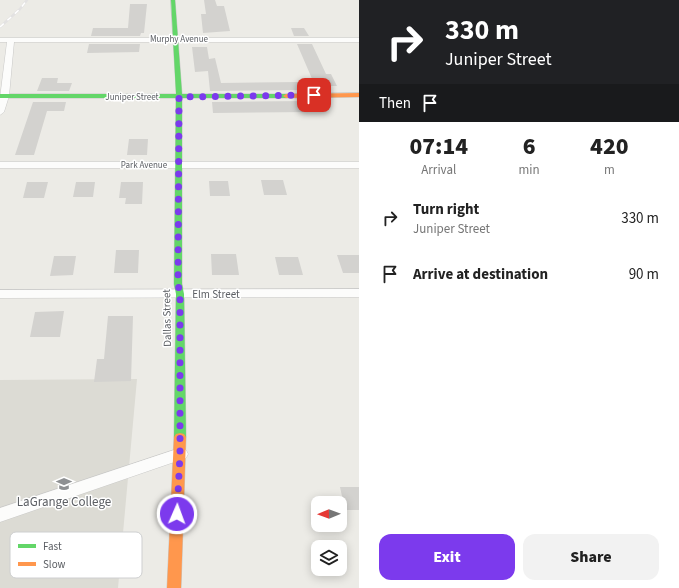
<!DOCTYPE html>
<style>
body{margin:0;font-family:"Source Sans 3",sans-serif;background:#f2f2f2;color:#222;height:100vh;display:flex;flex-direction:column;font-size:15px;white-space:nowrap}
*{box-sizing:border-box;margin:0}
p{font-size:13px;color:#767676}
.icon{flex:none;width:22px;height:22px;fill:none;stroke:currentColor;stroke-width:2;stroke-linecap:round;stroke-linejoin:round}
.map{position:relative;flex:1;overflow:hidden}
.side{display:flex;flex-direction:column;background:#fff;width:320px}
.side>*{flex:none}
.hud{background:#202124;color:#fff;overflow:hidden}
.needle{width:26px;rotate:269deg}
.tools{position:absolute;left:311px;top:496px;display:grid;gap:8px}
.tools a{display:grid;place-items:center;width:36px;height:36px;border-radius:8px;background:#fff;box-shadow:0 2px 10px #0003;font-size:20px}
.pin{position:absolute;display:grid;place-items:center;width:34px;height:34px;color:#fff;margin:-17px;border-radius:8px;box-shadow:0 2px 6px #0006}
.me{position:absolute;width:44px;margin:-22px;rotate:2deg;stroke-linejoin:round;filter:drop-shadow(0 0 3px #0008)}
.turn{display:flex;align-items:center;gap:14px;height:84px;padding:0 20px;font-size:18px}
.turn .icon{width:52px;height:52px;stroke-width:2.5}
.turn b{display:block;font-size:28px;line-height:34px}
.then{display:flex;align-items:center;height:38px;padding:0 20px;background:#0003;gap:8px;font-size:15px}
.eta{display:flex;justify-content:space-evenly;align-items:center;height:68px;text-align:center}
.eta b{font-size:24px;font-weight:800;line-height:28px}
.primary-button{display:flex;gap:8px;margin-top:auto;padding:8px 20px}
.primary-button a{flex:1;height:46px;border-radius:12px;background:#7c3aed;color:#fff;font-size:16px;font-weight:800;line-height:46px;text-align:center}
.primary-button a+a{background:#f2f2f2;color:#222}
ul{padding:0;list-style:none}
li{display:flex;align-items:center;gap:12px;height:56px;padding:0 20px}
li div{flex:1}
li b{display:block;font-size:15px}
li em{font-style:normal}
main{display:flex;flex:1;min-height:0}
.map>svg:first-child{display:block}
.education{fill:#dcdbd4}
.building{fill:#d3d2cf}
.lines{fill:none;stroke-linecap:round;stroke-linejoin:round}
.street-casing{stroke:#c9c9c8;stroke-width:1}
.fast-casing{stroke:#c7c8c6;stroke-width:1}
.slow-casing{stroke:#c7c8c6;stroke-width:1}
.street{fill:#fcfcfb;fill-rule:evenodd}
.fast{fill:#63d668;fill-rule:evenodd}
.slow{fill:#ff974d;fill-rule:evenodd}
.rail-casing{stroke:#e3e2e2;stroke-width:2.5}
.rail{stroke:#fff;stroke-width:1.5;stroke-dasharray:5;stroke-linecap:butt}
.route{stroke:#7c3aed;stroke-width:7;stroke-dasharray:0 12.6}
.labels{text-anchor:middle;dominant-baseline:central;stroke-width:3;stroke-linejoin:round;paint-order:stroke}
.far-street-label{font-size:9px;fill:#5c5f64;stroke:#fff}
.street-label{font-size:11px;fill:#5c5f64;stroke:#fff}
.near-poi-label{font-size:13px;fill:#5c5f64;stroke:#fff}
.key{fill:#fff;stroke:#cecfd0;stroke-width:1}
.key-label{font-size:11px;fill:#5c5f64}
</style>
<main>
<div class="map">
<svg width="359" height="588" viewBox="0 0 359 588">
<rect width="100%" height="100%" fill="#ecebe6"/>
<path class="education" d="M137,379L118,588H0V380Z"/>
<path class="building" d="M204,0H215L217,6H224L230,31L203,33L201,14H206Z
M130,4H147L144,33H141L140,36H91L93,28H128Z
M291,28H304L309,36H294Z
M89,44H140L139,52L87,53Z
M297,44H312L326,74H331L337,86H329L330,88H316Z
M192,47H207L209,59L215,58L221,83L300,82L303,90L210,91L208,71L195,72Z
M42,78H58L57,83H72L69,91H37Z
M307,101L311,112L213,113L212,102Z
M33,102H66L64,111H47L34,155H15Z
M129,139H148L147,155H127Z
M261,180H283L287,195H264Z
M209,181H228L230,196H210Z
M27,182H48L44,198H23Z
M76,182H95L93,197H73Z
M121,182H143L142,204H125L126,198H119Z
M116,250H139L138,273H114Z
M211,254H236L239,275H212Z
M337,255H359V273H343Z
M54,256H76L73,275L50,276Z
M275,257H298L303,275H279Z
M64,311L60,337H30L35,312Z
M108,316H133L131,381L94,382L97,359H104Z
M340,487H359V510H345Z"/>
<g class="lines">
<g class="street-casing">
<path id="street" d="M0,38H359V42H14L9,96L4,112L0,115V98L7,42H0Z
M0,162H359V168H0Z
M359,289V297L0,298V290Z
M180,448L186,450L188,454L186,458L0,522V508Z"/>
</g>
<g class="fast-casing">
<path id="fast" d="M171,0H175L182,94H286L289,96L286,98H182V284L184,294L186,437L184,440L180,441L176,440L174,437L176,294L174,284L176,98H0V94H176Z"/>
</g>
<g class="slow-casing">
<path id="slow" d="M359,93V97L286,98L283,96L286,94Z
M180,433L184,434L186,437L181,588H167L174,437L176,434Z"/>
</g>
<use href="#street" class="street"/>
<use href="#fast" class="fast"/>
<use href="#slow" class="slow"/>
<g class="rail-casing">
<path id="rail" d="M0,27L20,9L27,0"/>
</g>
<use href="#rail" class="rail"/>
</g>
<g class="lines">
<path class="route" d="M177,514L180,454V294L178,284L179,97L314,95"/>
</g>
<defs>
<g id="university-bare" transform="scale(1.2)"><path d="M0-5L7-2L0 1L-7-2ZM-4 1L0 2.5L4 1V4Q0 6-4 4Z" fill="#8e9092" stroke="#fff" stroke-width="2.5" paint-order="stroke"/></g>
</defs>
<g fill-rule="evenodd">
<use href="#university-bare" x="64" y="484"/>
</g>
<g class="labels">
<g class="far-street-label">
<text x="179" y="39">Murphy Avenue</text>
<text x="132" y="97">Juniper Street</text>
<text x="144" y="165">Park Avenue</text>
</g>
<g class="street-label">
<text x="216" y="294">Elm Street</text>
<text transform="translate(167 318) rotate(-91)">Dallas Street</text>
</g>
<g class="near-poi-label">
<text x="64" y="502">LaGrange College</text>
</g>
</g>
<rect x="10" y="532" width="132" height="46" rx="6" class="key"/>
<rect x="18" y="544" width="18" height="4" fill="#63d668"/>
<rect x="18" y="562" width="18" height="4" fill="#ff974d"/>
<g class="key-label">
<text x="43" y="550">Fast</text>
<text x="43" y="568">Slow</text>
</g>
</svg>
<div class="tools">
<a><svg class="needle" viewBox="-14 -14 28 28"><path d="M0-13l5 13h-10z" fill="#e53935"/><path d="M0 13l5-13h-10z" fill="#767676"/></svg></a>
<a><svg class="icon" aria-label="layers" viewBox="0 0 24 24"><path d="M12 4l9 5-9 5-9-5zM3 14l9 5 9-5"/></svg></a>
</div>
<div class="pin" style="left:314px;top:95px;background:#d93025"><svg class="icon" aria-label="arrive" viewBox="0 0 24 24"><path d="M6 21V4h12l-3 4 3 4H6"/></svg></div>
<svg class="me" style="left:177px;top:514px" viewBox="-20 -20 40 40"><circle r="17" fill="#7c3aed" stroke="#fff" stroke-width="3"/><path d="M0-11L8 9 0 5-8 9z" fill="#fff"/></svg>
</div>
<section class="side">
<div class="hud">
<div class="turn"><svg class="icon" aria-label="right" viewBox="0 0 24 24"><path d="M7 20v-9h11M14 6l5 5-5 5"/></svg><div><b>330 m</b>Juniper Street</div></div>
<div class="then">Then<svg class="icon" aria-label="arrive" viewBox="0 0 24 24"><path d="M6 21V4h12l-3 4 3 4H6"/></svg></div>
</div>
<div class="eta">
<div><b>07:14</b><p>Arrival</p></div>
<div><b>6</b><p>min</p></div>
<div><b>420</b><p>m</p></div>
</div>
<ul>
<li><svg class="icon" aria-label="right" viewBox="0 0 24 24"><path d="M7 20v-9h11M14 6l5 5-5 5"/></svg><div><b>Turn right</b><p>Juniper Street</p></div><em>330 m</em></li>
<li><svg class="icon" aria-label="arrive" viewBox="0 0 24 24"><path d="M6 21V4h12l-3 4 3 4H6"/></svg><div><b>Arrive at destination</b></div><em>90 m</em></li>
</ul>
<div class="primary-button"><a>Exit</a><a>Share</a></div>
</section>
</main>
